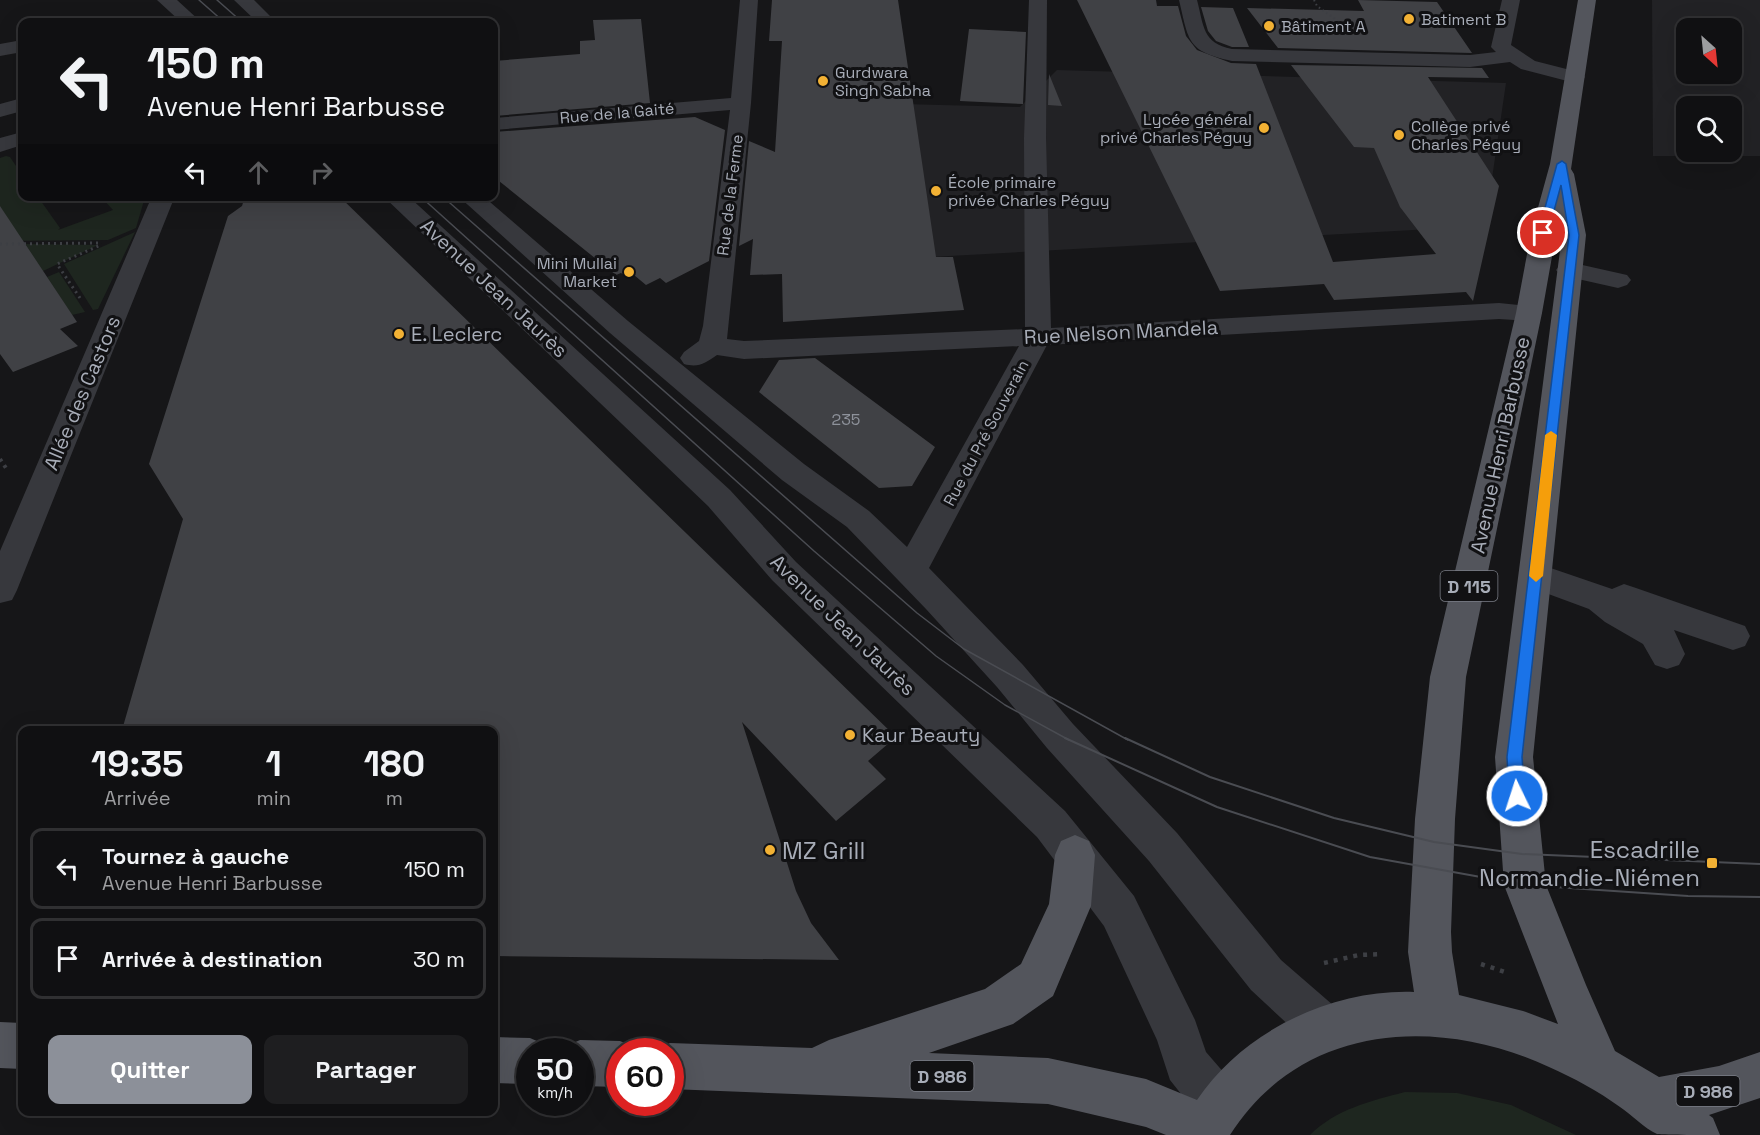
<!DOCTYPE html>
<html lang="fr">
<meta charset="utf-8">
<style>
body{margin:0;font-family:"Space Grotesk",sans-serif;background:#1e1e20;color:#f1f3f6;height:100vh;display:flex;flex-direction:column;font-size:22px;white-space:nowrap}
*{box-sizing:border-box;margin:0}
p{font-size:20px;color:#9c9d9f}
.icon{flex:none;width:33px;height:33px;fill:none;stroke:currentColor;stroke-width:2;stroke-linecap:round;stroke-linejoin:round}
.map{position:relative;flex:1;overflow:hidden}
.sheet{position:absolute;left:18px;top:726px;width:480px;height:390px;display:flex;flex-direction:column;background:#101012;border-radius:12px;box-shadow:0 6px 24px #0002,0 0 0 2px #303032}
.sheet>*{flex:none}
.guide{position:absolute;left:18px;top:18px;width:480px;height:183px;border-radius:12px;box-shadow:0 6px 24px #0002,0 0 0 2px #303032;background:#101012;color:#f1f3f6;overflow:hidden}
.needle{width:39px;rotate:153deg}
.controls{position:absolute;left:1676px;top:18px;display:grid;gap:12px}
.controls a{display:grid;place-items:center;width:66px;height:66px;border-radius:12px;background:#101012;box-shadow:0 6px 24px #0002,0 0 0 2px #303032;font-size:30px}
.speed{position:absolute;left:516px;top:1038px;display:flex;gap:12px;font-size:30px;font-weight:700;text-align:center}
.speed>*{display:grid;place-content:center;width:78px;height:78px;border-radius:50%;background:#101012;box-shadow:0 6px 24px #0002,0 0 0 2px #303032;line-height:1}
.speed small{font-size:15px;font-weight:400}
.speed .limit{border:9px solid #d22;background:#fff;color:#111}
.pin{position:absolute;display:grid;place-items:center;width:51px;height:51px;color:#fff;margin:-26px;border:3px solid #fff;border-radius:50%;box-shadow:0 2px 6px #0007}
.me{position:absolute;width:66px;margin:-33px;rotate:356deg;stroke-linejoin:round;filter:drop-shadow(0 0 4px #0008)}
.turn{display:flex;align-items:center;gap:21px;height:126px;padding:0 30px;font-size:27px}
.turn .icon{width:78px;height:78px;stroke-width:2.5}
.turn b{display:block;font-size:42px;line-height:51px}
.lanes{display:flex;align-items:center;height:57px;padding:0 30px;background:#0003;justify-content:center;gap:30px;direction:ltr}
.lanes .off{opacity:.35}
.eta{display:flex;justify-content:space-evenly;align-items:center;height:102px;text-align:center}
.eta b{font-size:36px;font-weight:800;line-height:42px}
.primary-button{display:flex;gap:12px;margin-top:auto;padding:12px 30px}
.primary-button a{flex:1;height:69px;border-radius:12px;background:#8c9099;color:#fff;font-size:24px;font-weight:800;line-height:69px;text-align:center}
.primary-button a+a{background:#1e1e20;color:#f1f3f6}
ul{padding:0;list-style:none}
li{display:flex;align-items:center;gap:18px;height:81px;margin:0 12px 9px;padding:0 18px;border:3px solid #303032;border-radius:12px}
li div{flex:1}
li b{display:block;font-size:22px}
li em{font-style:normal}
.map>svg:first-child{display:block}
.built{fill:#222225;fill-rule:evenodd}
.green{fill:#1e261f}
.building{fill:#404145}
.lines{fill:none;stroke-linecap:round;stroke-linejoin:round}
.path-far3{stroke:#3d3f44;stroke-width:2;stroke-dasharray:1.5 3;stroke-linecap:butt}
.path-far2{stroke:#3d3f44;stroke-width:3;stroke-dasharray:2 4;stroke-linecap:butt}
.path-far1{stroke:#3d3f44;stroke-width:4;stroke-dasharray:3 4.5;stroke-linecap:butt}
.path{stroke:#3d3f44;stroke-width:4.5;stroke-dasharray:4 6;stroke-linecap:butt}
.minor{fill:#37383d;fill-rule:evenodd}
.major{fill:#53555c;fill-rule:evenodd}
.tram-far1{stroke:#4a4c52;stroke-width:1.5}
.tram{stroke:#4a4c52;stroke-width:2}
.route{fill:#1a73e8;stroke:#114b97;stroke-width:1.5}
.slow{fill:#f59e0b}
.poi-dot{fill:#f2b134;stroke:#111113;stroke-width:2}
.labels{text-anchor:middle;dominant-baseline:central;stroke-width:6;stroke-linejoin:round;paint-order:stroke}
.far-poi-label{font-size:16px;fill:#a8adb8;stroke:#111113;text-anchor:start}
.far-street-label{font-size:16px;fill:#a8adb8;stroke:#111113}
.number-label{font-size:16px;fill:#8e929b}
.shield{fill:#111113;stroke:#7b7e86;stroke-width:1.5}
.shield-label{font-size:18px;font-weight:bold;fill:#a8adb8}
.street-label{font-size:20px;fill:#a8adb8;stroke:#111113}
.poi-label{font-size:20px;fill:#a8adb8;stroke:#111113;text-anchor:start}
.near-poi-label{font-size:24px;fill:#a8adb8;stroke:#111113;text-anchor:end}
</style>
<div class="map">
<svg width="1760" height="1135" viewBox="0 0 1760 1135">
<rect width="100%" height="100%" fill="#161618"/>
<path class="built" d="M1652,0H1760V156H1653ZM1686,28H1731V74H1686ZM1686,106H1731V152H1686Z
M1057,70L1506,83L1485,226L878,260L902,104L1020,107Z"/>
<path class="green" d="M6,156L10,157L22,175V196L38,197L60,228L58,230L113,210L101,197H145L136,228L108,240L0,241V158Z
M135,232L98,309L93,310L64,264Z
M26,244L98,245L43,271L0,245Z
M59,272L85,312L72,315L47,277Z
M1405,1092L1457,1093L1511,1105L1576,1135H1310C1336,1109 1371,1101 1405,1092Z"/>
<path class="building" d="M772,0H898L936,257H953L964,310L783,322L782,274L750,275L753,239L739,246L749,141L775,152L782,41H769Z
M1077,0H1156L1157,6H1178L1186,36L1197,50L1231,63L1256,64L1333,262L1436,254L1400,207L1374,148L1354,147L1291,65L1482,68L1489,78L1428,77L1499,186L1473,301L1466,292L1334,300L1324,284L1220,291Z
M1358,0L1437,2L1472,53L1278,48L1247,8L1364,11Z
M1201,7L1233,8L1249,47H1232L1216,41L1208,31Z
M641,19L650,103L494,116V61L580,54V41L595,40L593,20Z
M969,29L1026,32L1023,104L960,101Z
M1049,74L1062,106L1048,105Z
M695,117L725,130L709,261L666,283L660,278L646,285L634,275L628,278L621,273L616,275L494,177V132Z
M245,196H339L896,737L868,761L886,779L836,821L742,722L796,891L811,923L839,960L494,956V730H122L183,519L149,464L228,216L242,206Z
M0,206L77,322L60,329L78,346L13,372L0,354Z
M815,358L935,447L912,486L879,488L759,392L779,360Z"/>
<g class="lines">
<path class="path-far3" d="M1314,0L1317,6L1342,24"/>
<path class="path-far2" d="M0,244L102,243
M80,298L57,264L101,245"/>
<path class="path-far1" d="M0,459L6,468"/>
<path class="path" d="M1324,963L1359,955L1382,954
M1481,964L1508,973"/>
<path class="minor" d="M157,0H177L201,22H181Z
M234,0H254L276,22H257Z
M740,0H758L751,103L727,339L744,341L1025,329L1024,138L1029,0H1047L1046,138L1051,328L1499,303L1538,307L1542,313L1538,319L1529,321L1499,319L1047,345L929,568L1023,665L1073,724L1177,833L1281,960L1341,1012L1348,1028L1341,1044L1325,1051L1309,1044L1251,990L1149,861L1047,748L997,687L926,609L847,527L782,480L610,333L458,196H483L628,321L804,464L869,511L907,547L1019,346L744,359L717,355C705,363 699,368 684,364L680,358L684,352L699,341L703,326L730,110L494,130V118L731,98Z
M1179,0H1197C1204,26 1202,43 1232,49L1470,55L1496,52L1491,47L1502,0H1520L1511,45L1535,61L1582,73L1585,77L1582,81L1575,83L1521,69L1510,62L1470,67L1232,61C1187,51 1189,42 1179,0Z
M22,40V52L0,56V44Z
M22,98V111L0,117V104Z
M22,132V145L0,152V138Z
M152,196H175L17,590L12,600L0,603V551Z
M383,196H408L730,490L796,562L1065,811L1134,896L1195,1020L1206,1052L1238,1089L1245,1106L1238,1123L1221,1130L1204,1123L1170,1080L1157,1040L1104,926L1037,837L772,580L708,506Z
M1569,262L1627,275L1631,280L1627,285L1618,288L1560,275L1556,270L1560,265Z
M1536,563L1612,589L1624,584L1636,588L1745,626L1750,636L1745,646L1733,650L1674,630L1685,654L1679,665L1667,669L1655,665L1643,644L1605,622L1589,609L1524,585L1519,576L1524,567Z"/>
<path class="major" d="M1578,0H1596L1571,169L1574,174L1586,235L1533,757L1546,885L1586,985L1615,1051L1659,1077L1719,1066L1760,1052V1098L1709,1115L1713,1118L1720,1135C1708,1135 1665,1135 1657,1134C1644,1128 1632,1115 1620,1107C1598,1091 1574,1078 1549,1067C1437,1015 1301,1023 1230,1135H1166L1146,1127L1048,1104L670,1089V1052H653L670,1043L812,1048L829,1040L985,989L1021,964L1049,904L1055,855L1061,841L1075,835L1089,841L1095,855L1091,906L1053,996L1013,1024L929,1053L1048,1058L1146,1079L1197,1100C1243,1031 1332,989 1414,992L1408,952L1409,932L1415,819L1430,677L1516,313L1531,233L1550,164ZM1559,217L1562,235L1495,757L1504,885L1558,1024L1523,1011L1459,995L1452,952L1451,932L1455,819L1466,677L1542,313Z
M0,1022L22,1023V1069L0,1068Z
M494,1037L530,1038L546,1045L549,1052H530V1084L494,1083Z
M580,1040L620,1041L636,1048L638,1052H620V1087L580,1086V1052H562L564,1047Z"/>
<path class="tram-far1" d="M199,0L224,22
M217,0L242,22
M420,196L814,551L936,656L1005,705L1069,740
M442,196L917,613L964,649L1128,740"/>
<path class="tram" d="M1065,738L1217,807L1370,857L1525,885L1688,896L1760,897
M1125,738L1210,777L1334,818L1434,842L1522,854L1760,864"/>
</g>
<path class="route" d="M1562,161L1566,164L1579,235L1522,757L1525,796L1523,801L1517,803L1512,801L1509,796L1507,757L1569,235L1561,185L1548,233L1543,236L1538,233L1557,164Z"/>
<path class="slow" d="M1551,431L1557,435L1543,576L1536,582L1529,576L1545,435Z"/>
<g class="poi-dot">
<circle cx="1409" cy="19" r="6"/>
<circle cx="1269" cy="26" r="6"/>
<circle cx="823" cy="81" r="6"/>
<circle cx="1264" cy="128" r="6"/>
<circle cx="1399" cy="135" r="6"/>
<circle cx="936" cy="191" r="6"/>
<circle cx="629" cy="272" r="6"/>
<circle cx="399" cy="334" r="6"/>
<circle cx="850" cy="735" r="6"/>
<circle cx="770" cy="850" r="6"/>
<rect x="1706" y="857" width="12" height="12" rx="3"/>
</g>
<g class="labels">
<g class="far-poi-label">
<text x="1421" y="19">Batiment B</text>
<text x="1281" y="26">Bâtiment A</text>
<text x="835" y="72">Gurdwara<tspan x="835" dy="18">Singh Sabha</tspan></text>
<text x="1252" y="119" text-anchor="end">Lycée général<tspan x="1252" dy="18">privé Charles Péguy</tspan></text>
<text x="1411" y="126">Collège privé<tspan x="1411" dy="18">Charles Péguy</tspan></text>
<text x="948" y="182">École primaire<tspan x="948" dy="18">privée Charles Péguy</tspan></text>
<text x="617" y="263" text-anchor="end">Mini Mullai<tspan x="617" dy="18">Market</tspan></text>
</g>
<g class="far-street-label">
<text transform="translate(617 113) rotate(-5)">Rue de la Gaité</text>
<text transform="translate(730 195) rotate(-83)">Rue de la Ferme</text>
<text transform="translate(986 433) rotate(-62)">Rue du Pré Souverain</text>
</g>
<g class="number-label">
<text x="846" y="419">235</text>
</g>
<g class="shield">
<rect x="1440.5" y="571" width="57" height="30" rx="4.5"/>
<rect x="910.5" y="1061" width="63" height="30" rx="4.5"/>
<rect x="1676.5" y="1076" width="63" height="30" rx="4.5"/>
</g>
<g class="shield-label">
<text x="1469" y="586">D 115</text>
<text x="942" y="1076">D 986</text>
<text x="1708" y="1091">D 986</text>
</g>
<g class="street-label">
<text transform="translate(494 288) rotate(43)">Avenue Jean Jaurès</text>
<text transform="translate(1121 332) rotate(-3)">Rue Nelson Mandela</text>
<text transform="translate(82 393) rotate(-67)">Allée des Castors</text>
<text transform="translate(1500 445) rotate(-78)">Avenue Henri Barbusse</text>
<text transform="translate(843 625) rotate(44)">Avenue Jean Jaurès</text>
</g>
<g class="poi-label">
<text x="411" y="334">E. Leclerc</text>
<text x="862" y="735">Kaur Beauty</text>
</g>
<g class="near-poi-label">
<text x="1700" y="849">Escadrille<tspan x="1700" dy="28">Normandie-Niémen</tspan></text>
<text x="782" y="850" text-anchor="start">MZ Grill</text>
</g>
</g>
</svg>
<div class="controls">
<a><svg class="needle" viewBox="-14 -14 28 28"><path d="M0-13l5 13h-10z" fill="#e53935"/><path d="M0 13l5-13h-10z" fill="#9c9d9f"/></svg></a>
<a><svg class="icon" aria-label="search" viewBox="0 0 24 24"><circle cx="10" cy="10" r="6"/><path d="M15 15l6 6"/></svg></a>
</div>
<div class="speed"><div>50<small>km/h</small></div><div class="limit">60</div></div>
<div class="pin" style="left:1543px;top:233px;background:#d93025"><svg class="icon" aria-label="arrive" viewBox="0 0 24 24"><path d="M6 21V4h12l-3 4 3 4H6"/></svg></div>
<svg class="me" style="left:1517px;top:796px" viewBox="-20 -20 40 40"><circle r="17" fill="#1a73e8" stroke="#fff" stroke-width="3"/><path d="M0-11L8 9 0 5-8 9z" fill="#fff"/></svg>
<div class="guide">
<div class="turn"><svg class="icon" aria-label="left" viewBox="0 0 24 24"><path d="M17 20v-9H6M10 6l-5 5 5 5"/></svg><div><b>150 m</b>Avenue Henri Barbusse</div></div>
<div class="lanes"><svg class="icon" aria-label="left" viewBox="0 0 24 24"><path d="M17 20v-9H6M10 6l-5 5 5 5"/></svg><svg class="icon off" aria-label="ahead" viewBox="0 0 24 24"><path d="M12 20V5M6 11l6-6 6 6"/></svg><svg class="icon off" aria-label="right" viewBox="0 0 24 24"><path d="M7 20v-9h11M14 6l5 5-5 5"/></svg></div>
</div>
<section class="sheet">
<div class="eta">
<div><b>19:35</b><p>Arrivée</p></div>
<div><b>1</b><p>min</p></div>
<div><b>180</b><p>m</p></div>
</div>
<ul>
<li><svg class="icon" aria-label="left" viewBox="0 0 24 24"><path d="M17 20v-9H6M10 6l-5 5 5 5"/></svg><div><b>Tournez à gauche</b><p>Avenue Henri Barbusse</p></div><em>150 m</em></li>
<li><svg class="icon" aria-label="arrive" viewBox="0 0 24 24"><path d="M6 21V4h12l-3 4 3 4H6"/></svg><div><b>Arrivée à destination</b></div><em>30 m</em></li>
</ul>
<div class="primary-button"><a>Quitter</a><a>Partager</a></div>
</section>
</div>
